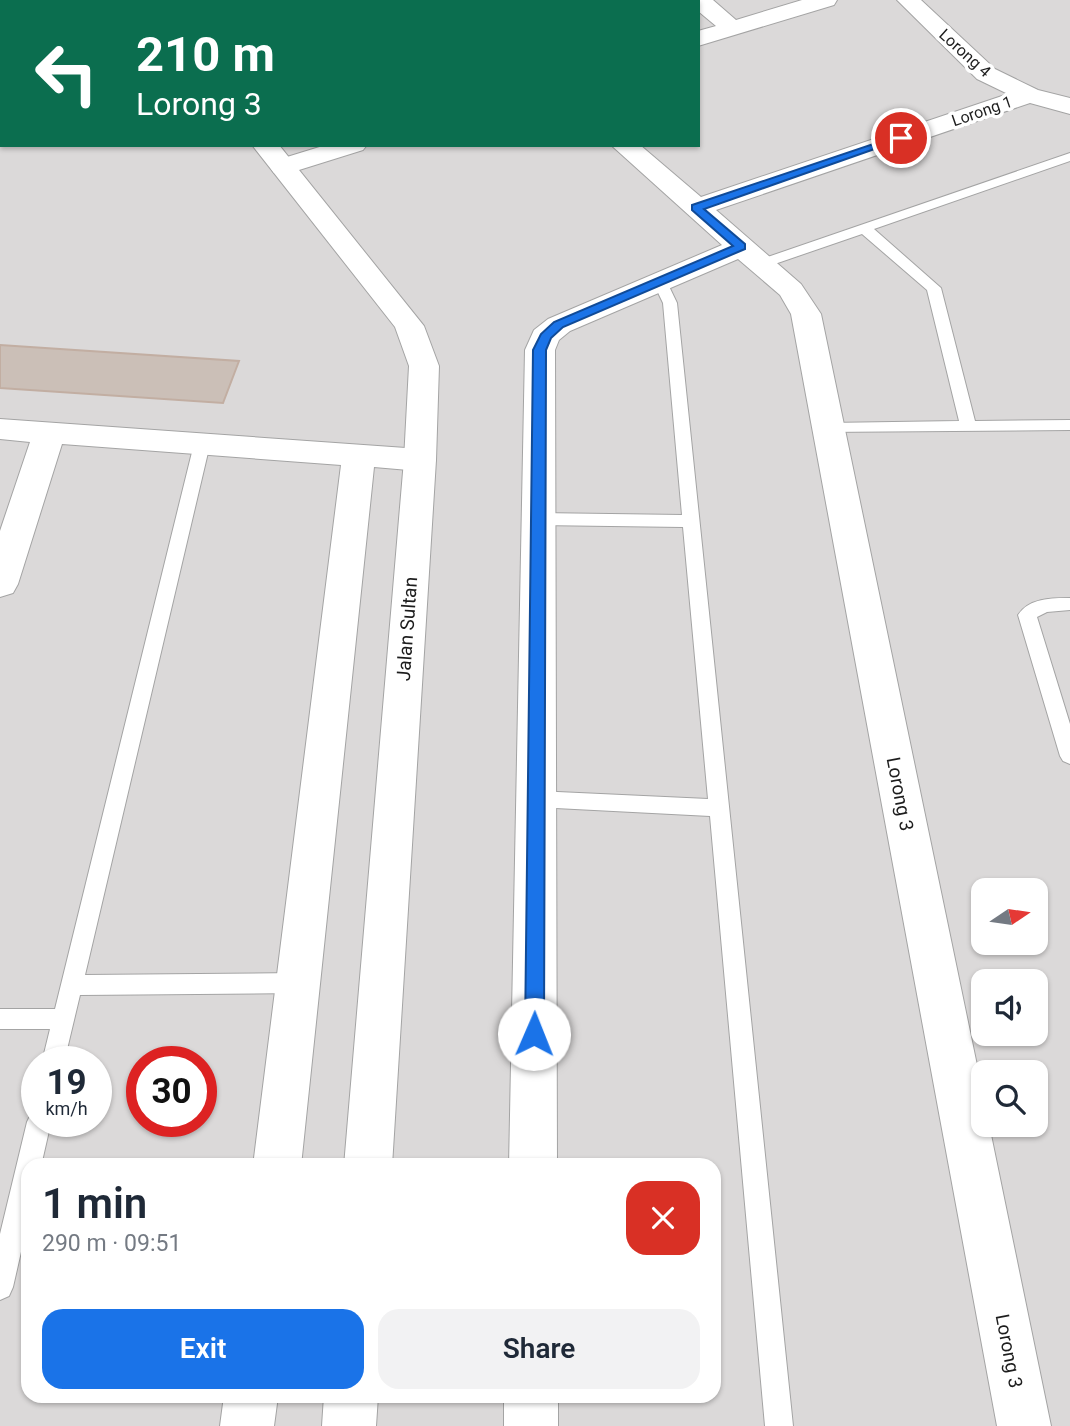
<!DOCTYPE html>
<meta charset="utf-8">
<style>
body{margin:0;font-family:Roboto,sans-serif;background:#f2f2f3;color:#1f2937;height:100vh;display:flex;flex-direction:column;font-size:26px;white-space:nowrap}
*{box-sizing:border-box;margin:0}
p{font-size:23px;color:#747a83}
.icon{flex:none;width:38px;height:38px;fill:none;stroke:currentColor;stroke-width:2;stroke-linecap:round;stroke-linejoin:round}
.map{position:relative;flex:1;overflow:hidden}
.drawer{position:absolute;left:21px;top:1158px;width:700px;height:245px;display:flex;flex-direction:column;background:#fff;border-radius:21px;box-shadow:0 2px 5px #0004}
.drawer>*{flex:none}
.top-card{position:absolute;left:0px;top:0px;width:700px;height:147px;box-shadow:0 2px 5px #0004;background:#0b6e4f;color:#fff;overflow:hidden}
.needle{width:46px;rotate:77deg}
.tools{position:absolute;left:971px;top:878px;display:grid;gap:14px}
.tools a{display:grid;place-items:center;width:77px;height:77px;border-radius:14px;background:#fff;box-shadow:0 2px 5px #0004;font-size:35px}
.speed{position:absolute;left:21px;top:1046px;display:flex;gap:14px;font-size:35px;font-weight:700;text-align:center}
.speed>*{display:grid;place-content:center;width:91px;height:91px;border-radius:50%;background:#fff;box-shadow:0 2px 5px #0004;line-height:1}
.speed small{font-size:18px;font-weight:400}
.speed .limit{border:10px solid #d22;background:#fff;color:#111}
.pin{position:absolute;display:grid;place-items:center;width:60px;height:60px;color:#fff;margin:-30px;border:4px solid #fff;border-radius:50%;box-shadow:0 2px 7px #0007}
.me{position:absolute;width:77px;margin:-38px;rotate:1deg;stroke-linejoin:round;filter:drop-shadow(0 0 5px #0008)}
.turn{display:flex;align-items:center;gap:24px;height:147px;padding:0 21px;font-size:32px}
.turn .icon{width:91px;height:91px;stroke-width:2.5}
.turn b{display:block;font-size:49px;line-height:60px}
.round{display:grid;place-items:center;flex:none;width:74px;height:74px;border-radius:21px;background:#f2f2f3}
.overview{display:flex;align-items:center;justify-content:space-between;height:119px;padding:0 21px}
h1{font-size:42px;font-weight:600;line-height:52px}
.button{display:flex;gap:14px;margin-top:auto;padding:14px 21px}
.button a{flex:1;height:80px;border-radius:21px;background:#1a73e8;color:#fff;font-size:28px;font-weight:600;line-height:80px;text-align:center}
.button a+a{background:#f2f2f3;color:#1f2937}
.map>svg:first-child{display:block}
.residential{fill:#dbd9d9;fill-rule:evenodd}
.building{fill:#cbbfb7;stroke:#c2aea2;stroke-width:2}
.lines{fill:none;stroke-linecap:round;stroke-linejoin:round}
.service-casing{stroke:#a4a4a4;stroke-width:2}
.minor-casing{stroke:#a4a4a4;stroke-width:2}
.tertiary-casing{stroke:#a4a4a4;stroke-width:2}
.service{fill:#fff;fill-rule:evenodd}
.minor{fill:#fff;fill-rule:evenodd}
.tertiary{fill:#fff;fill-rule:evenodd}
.route{fill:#1a73e8;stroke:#114b97;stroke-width:2}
.labels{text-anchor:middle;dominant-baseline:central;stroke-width:7;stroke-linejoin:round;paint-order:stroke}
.far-street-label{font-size:16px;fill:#1d1d1d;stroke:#fff}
.street-label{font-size:19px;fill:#1d1d1d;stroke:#fff}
</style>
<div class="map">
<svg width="1070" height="1426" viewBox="0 0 1070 1426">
<rect width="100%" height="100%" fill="#efeae1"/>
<path class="residential" d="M0,0H1070V1426H0ZM2,2H698V145H2ZM984,891H1036V943H984ZM984,982H1036V1034H984ZM37,1062H96V1122H37ZM142,1062H201V1122H142ZM984,1073H1036V1125H984ZM28,1166H714V1396H28Z"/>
<path class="building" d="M0,345L239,361L223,403L0,388Z"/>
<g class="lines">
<g class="service-casing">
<path id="service" d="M1070,153V161L874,229L941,288L975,421L1070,420V430L822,432L820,428L828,423L959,421L927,290L862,234L766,267H756V261Z
M659,276L666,280L677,303L793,1426H765L710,816L536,807L529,805L526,799L529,793L536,791L708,799L683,527L538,525L529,519L538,513L682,515L663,303L652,280Z
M202,439L210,444L85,975L298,973L306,976L309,983L306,990L298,993L80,995L64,1062H42L50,1029H0V1009H55L194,444Z
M1070,598V610L1047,612L1037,617L1070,724V764L1063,761L1060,756L1018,615C1029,598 1051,598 1070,598Z
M37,1112V1122H51L41,1166H28V1221L13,1287L9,1296L0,1300V1234L27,1122L31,1114Z"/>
</g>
<g class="minor-casing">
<path id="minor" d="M446,0H469L470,2H447Z
M688,0H713L736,20L802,0H837L834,5L698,46V31L716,26L698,11V2Z
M897,0H921L995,69L1038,90L1070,98V114L1030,103L716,210L801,284L821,314L984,1099V1125H989L1051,1426H997L791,314L780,295L738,259L570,331L559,340L555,350L557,1166H509L525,350L534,330L548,319L722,245L611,145H640L701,197L1008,94L977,79Z
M326,145H367L363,150L283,175L274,173L270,167L274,161Z
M0,419L420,449L432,452L436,460L432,468L420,471L374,467L301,1166H253L341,465L62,444L18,584L13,593L0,597V531L30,442L0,439Z
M224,1396H278L274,1426H220Z
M504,1396H558V1426H504Z"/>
</g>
<g class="tertiary-casing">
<path id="tertiary" d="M109,0H133L134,2H110Z
M252,145H279L424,326L439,366L436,460L392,1166H344L404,460L409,366L395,327Z
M324,1396H378L376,1426H322Z"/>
</g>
<use href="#service" class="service"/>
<use href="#minor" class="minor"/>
<use href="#tertiary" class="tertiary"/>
</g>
<path class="route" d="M897,136L906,138L704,209L745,244V249L563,327L551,338L546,350L544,1034L541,1040L534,1043L527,1040L525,1034L533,350L541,334L554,322L733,246L692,210V205Z"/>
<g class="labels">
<g class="far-street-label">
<text transform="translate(965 53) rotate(42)">Lorong 4</text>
<text transform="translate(982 111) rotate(-19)">Lorong 1</text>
</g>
<g class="street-label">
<text transform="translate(407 629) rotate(-86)">Jalan Sultan</text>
<text transform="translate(900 794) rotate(79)">Lorong 3</text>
<text transform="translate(1009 1351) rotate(79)">Lorong 3</text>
</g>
</g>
</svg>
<div class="tools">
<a><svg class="needle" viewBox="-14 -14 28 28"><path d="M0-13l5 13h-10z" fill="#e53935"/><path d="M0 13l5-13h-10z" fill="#747a83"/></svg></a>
<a><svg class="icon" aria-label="sound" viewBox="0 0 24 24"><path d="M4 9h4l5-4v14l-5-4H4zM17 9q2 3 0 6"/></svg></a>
<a><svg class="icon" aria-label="search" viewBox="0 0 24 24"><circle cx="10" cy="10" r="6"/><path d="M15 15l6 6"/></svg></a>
</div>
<div class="speed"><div>19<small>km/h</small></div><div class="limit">30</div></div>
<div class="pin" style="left:901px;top:138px;background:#d93025"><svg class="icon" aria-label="arrive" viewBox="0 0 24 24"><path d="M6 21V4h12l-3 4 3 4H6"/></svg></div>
<svg class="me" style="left:534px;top:1034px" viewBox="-20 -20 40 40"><circle r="19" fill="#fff"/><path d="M0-13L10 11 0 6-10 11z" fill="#1a73e8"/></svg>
<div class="top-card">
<div class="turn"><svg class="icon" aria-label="left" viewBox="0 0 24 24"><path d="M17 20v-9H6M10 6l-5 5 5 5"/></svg><div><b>210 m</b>Lorong 3</div></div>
</div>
<section class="drawer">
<div class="overview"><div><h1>1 min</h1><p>290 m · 09:51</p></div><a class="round" style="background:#d93025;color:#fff"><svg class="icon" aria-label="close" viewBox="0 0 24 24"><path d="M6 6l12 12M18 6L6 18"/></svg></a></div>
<div class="button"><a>Exit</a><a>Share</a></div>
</section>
</div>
